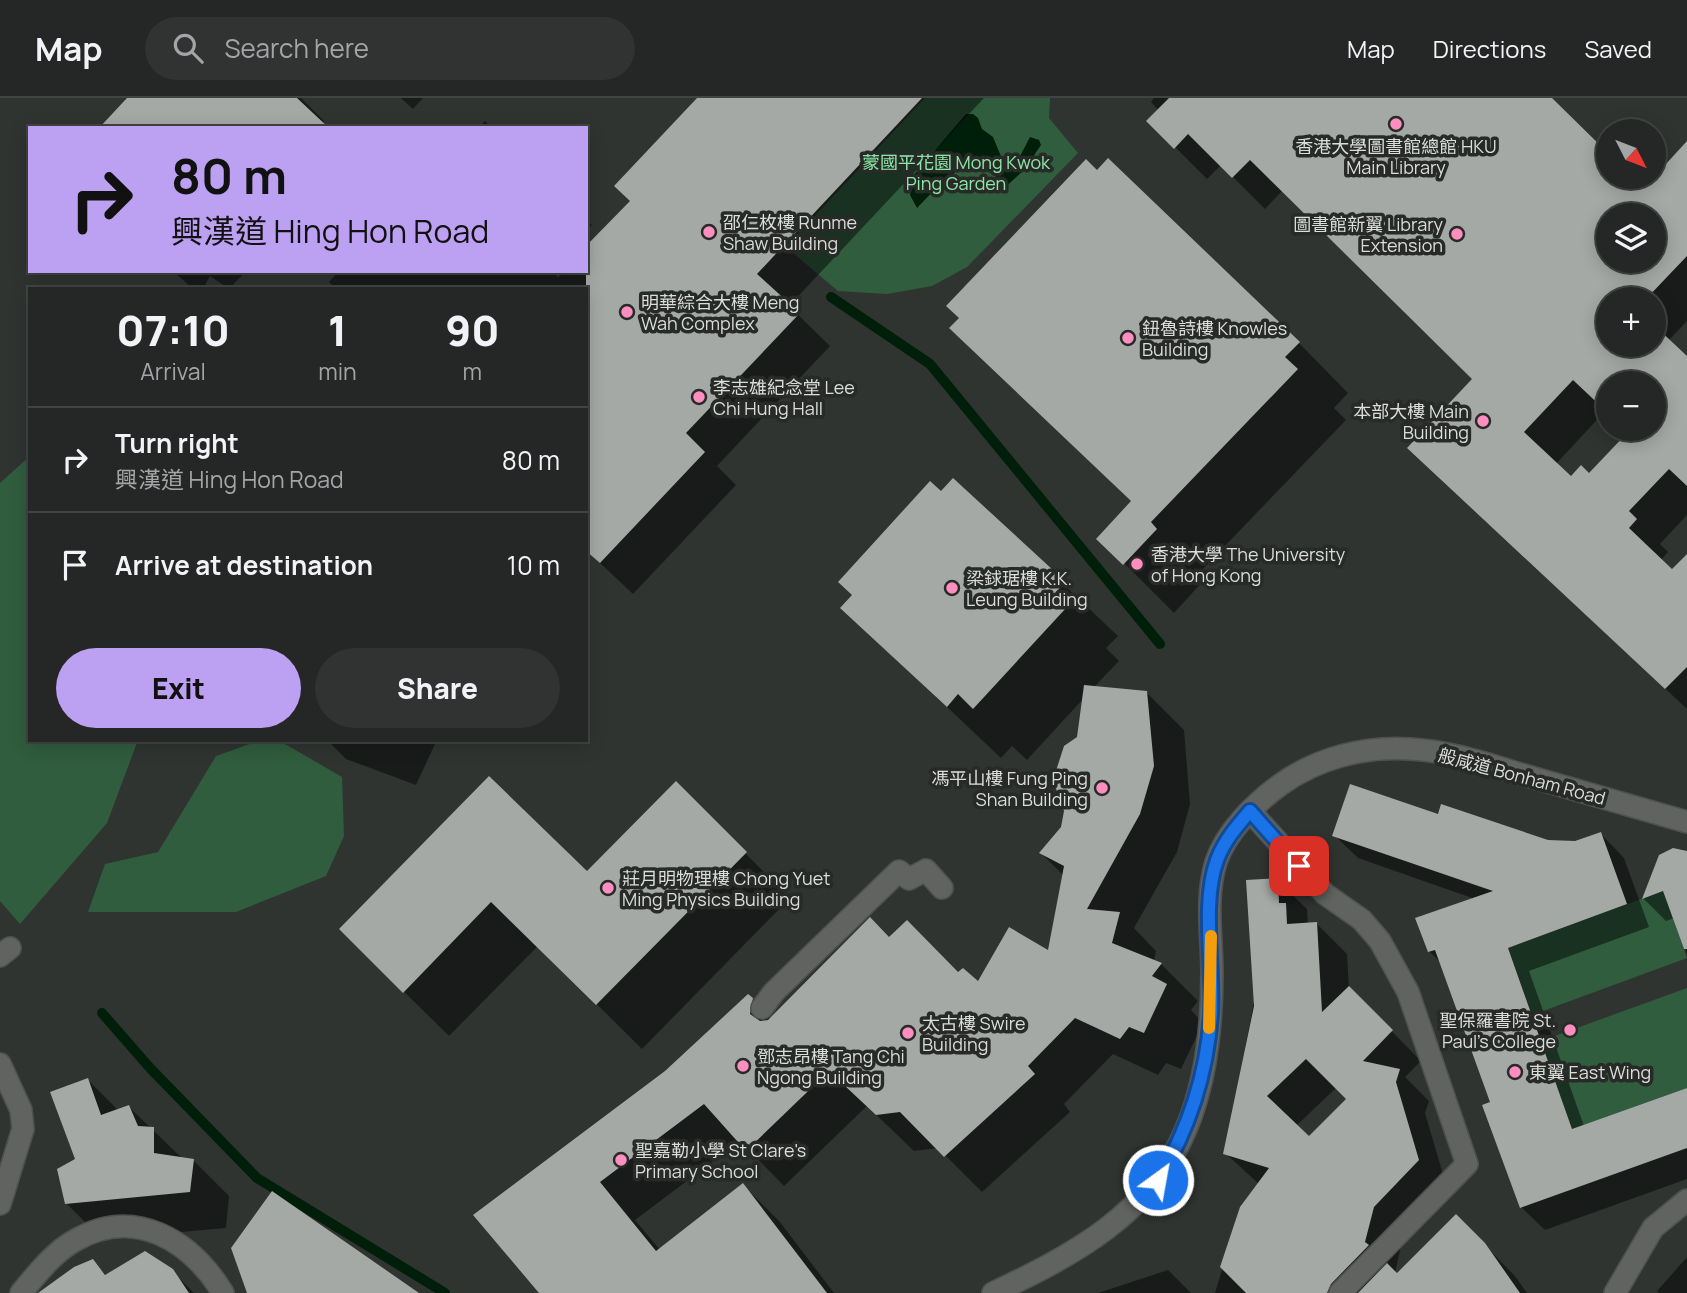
<!DOCTYPE html>
<meta charset="utf-8">
<style>
body{margin:0;font-family:Manrope,"Noto Sans TC",sans-serif;background:#303332;color:#f1f3f6;height:100vh;display:flex;flex-direction:column;font-size:26px;white-space:nowrap}
*{box-sizing:border-box;margin:0}
p{font-size:23px;color:#a3a5a7}
.icon{flex:none;width:38px;height:38px;fill:none;stroke:currentColor;stroke-width:2;stroke-linecap:round;stroke-linejoin:round}
.map{position:relative;flex:1;overflow:hidden}
.details{position:absolute;left:28px;top:189px;width:560px;height:455px;display:flex;flex-direction:column;background:#242725;border-radius:0px;box-shadow:0 4px 18px #0003,0 0 0 2px #414442}
.details>*{flex:none}
.guide{position:absolute;left:28px;top:28px;width:560px;height:147px;border-radius:0px;box-shadow:0 4px 18px #0003,0 0 0 2px #414442;background:#bca0f2;color:#111;overflow:hidden}
.needle{width:46px;rotate:132deg}
.fabs{position:absolute;left:1596px;top:21px;display:grid;gap:14px}
.fabs a{display:grid;place-items:center;width:70px;height:70px;border-radius:50%;background:#242725;box-shadow:0 4px 18px #0003,0 0 0 2px #414442;font-size:35px}
.pin{position:absolute;display:grid;place-items:center;width:60px;height:60px;color:#fff;margin:-30px;border-radius:14px;box-shadow:0 4px 10px #0006}
.me{position:absolute;width:77px;margin:-38px;rotate:32deg;stroke-linejoin:round;filter:drop-shadow(0 0 5px #0008)}
.turn{display:flex;align-items:center;gap:24px;height:147px;padding:0 28px;font-size:32px}
.turn .icon{width:91px;height:91px;stroke-width:2.5}
.turn b{display:block;font-size:49px;line-height:60px}
.eta{display:flex;justify-content:space-evenly;align-items:center;height:119px;text-align:center}
.eta b{font-size:42px;font-weight:800;line-height:49px}
.action{display:flex;gap:14px;margin-top:auto;padding:14px 28px}
.action a{flex:1;height:80px;border-radius:42px;background:#bca0f2;color:#111;font-size:28px;font-weight:800;line-height:80px;text-align:center}
.action a+a{background:#303332;color:#f1f3f6}
ul{padding:0;list-style:none}
li{display:flex;align-items:center;gap:21px;height:105px;padding:0 28px;border-top:2px solid #414442}
li div{flex:1}
li b{display:block;font-size:26px}
li em{font-style:normal}
header{display:flex;align-items:center;gap:42px;box-sizing:border-box;height:98px;padding:0 35px;background:#242725;border-bottom:2px solid #414442}
header strong{font-size:33px}
nav{display:flex;gap:38px;margin-inline-start:auto;font-size:24px}
.search{width:490px;height:63px;background:#303332;display:flex;align-items:center;gap:18px;box-sizing:border-box;padding:0 24px;border-radius:38px;color:#a3a5a7;font-size:26px}
.map>svg:first-child{display:block}
.green{fill:#305d3e}
.water{fill:#001f0a}
.shadow{fill:#0007;fill-rule:evenodd}
.lines{fill:none;stroke-linecap:round;stroke-linejoin:round}
.stream{stroke:#001f0a;stroke-width:10}
.building{fill:#a5a9a6;fill-rule:evenodd}
.street-casing{stroke:#4f5150;stroke-width:24}
.secondary-casing{stroke:#4f5150;stroke-width:24}
.street{stroke:#606360;stroke-width:21}
.secondary{stroke:#606360;stroke-width:21}
.route-casing{stroke:#114b97;stroke-width:18}
.route{stroke:#1a73e8;stroke-width:12}
.slow{stroke:#f59e0b;stroke-width:12}
.poi-dot{fill:#fd8ec0;stroke:#272a27;stroke-width:2.5}
.labels{text-anchor:middle;dominant-baseline:central;stroke-width:7;stroke-linejoin:round;paint-order:stroke}
.poi-label{font-size:18px;fill:#dbdddc;stroke:#272a27;text-anchor:start}
.park-label{font-size:18px;fill:#8be7a6;stroke:#272a27}
.street-label{font-size:18px;fill:#dbdddc;stroke:#272a27}
</style>
<header>
<strong>Map</strong>
<div class="search"><svg class="icon" aria-label="search" viewBox="0 0 24 24"><circle cx="10" cy="10" r="6"/><path d="M15 15l6 6"/></svg>Search here</div>
<nav><a>Map</a><a>Directions</a><a>Saved</a></nav>
</header>
<div class="map">
<svg width="1687" height="1195" viewBox="0 0 1687 1195">
<rect width="100%" height="100%" fill="#303431"/>
<path class="green" d="M925,0H1050L1049,20L1078,55L967,169L932,188L887,196L838,193L786,149Z
M30,358V642H138L107,725L20,826L0,803V385Z
M261,642H278L342,679L344,738L326,778L236,814H88L105,766L158,754L216,658Z
M1663,793L1687,860L1532,917L1508,850Z
M1687,890V990L1572,1031L1541,943Z"/>
<path class="water" d="M966,16H973L978,20L982,31L993,39L1007,73L1017,64L1030,39L1039,42L1041,47L1024,72L1001,93L993,70L987,62L972,61L940,86L917,110L910,97L913,78Z"/>
<path class="shadow" d="M130,0H301L324,23L322,26Z
M401,0H423L413,11Z
M699,0H984L789,208L830,248L717,368L736,387L633,496L586,452V191H336L329,184L339,173H552L558,179L564,173H586Z
M1154,0H1550L1608,57V79H1630L1644,93L1687,46V223L1668,243L1687,261V417L1660,446L1668,454L1661,462L1672,474L1687,458V611L1441,382L1474,281L1283,92L1265,111L1221,67L1207,81L1149,23L1159,13L1151,4ZM1608,117H1654V163H1608ZM1608,201H1654V247H1608ZM1608,285H1654V331H1625L1629,335L1589,377L1571,380L1556,366L1606,312L1608,314Z
M485,23L492,30H478Z
M586,122L592,127L586,133Z
M173,173H246L229,191L210,178L203,191H193Z
M1299,245L1348,295L1334,310L1346,322L1199,475L1205,481L1174,515L1099,440L1132,404L1001,279Z
M953,382L1118,538L1106,550L1119,563L1094,589L1147,595L1184,632L1190,706L1177,754L1134,830L1156,853L1154,863L1161,866L1198,903L1191,912L1203,925L1181,971L1166,965L1158,977L1113,956L1064,1006L1070,1014L982,1094L938,1050L914,1053L867,1008L784,1088L740,1043L635,1122L660,1152L743,1087L780,1124L834,1195H542L476,1117L666,974L748,898L771,921L889,841L978,886L1049,854L1064,778L1041,755L1063,729L1084,600L1027,662L1012,648L1001,660L842,510Z
M327,642H431L435,646L416,687L346,661Z
M489,680L587,775L676,686L790,800L642,951L538,848L449,938L386,876Z
M1439,718L1548,744L1575,745L1601,736L1624,760L1649,829L1529,873L1584,1028L1687,991V1081L1545,1132L1521,1109L1492,1005L1441,865L1429,853L1475,801L1358,760L1334,737Z
M1687,757V855L1674,820L1666,823L1644,801L1660,758Z
M1277,782L1307,811L1308,827L1317,826L1347,856L1349,890L1421,963L1405,979L1429,1003L1425,1015L1448,1093L1403,1139L1395,1175L1397,1177L1456,1118L1515,1178L1527,1195H1215L1241,1109L1259,1086L1225,1055ZM1336,990L1348,1001L1309,1041L1296,1028Z
M88,982L118,1012L129,1009L183,1061L193,1062L229,1098L226,1130L102,1141L66,1105L78,1061Z
M1687,1159V1195H1659L1657,1193Z
M93,1164L107,1178L172,1173L194,1195H45Z
M1168,1172L1191,1195H1098Z"/>
<g class="lines">
<path class="stream" d="M831,199L930,266L1160,546
M102,915L150,970L257,1080L445,1195"/>
</g>
<path class="building" d="M127,0H297L329,30H99Z
M697,0H922L757,176L800,215L686,335L705,354L600,465L586,453V148L630,103L614,88Z
M1169,0H1552L1608,55V79H1654L1687,43V158L1646,201H1608V247H1654V227L1687,258V388L1669,371L1629,413L1637,421L1629,430L1672,471L1687,456V569L1665,591L1407,350L1472,281L1250,62L1232,80L1188,36L1174,51L1146,23ZM1608,117H1654V163H1608ZM1573,282L1608,315V285H1654V331H1625L1628,334L1589,375L1581,367L1571,378L1524,334Z
M1108,60L1300,244L1285,259L1298,271L1151,424L1157,431L1123,467L1096,441L1131,403L949,230L959,220L946,208L1086,61L1097,72Z
M953,380L1066,484L1054,496L1067,509L973,611L958,596L947,609L840,510L852,497L838,484L930,383L941,393Z
M1084,587L1147,593L1154,668L1140,716L1087,811L1120,814L1112,845L1162,865L1152,878L1167,886L1144,935L1129,929L1120,941L1075,920L1028,968L1035,976L944,1059L900,1014L876,1017L829,973L746,1053L704,1006L600,1084L656,1153L743,1085L827,1195H539L473,1117L665,973L748,896L753,900L750,916L760,923L768,922L870,819L889,839L907,822L958,874L963,870L978,883L1009,829L1048,852L1064,768L1039,755L1061,729L1064,713L1053,682L1064,648L1077,639Z
M489,678L587,773L676,683L747,754L596,907L491,804L403,895L339,831Z
M1350,686L1438,716L1441,706L1548,742L1575,743L1601,734L1627,806L1508,850L1572,1031L1687,990V1050L1520,1110L1482,1007L1490,1004L1435,852L1428,854L1415,820L1493,793L1332,738Z
M1673,750L1687,753V851H1684L1663,793L1642,801L1659,757Z
M1278,780L1279,805H1286L1287,826L1317,824L1322,914L1349,888L1393,932L1363,963L1400,971L1396,984L1419,1062L1374,1109L1365,1144L1369,1147L1331,1186L1327,1195H1246L1220,1169L1240,1109L1269,1070L1223,1056L1254,908L1246,782ZM1306,961L1346,1001L1309,1038L1267,998Z
M88,980L101,1017L129,1007L138,1028L154,1029V1055L194,1061L190,1094L65,1106L57,1071L75,1061L50,994Z
M272,1093L419,1195H247L231,1150Z
M1456,1116L1485,1145L1520,1195H1358L1387,1165L1397,1175Z
M145,1153L173,1171L189,1195H38L74,1169L93,1161L105,1177Z"/>
<g class="lines">
<g class="street-casing">
<path id="street" d="M1250,713L1325,796L1362,822L1380,843L1408,894L1467,1066L1340,1195
M0,858L10,850
M762,910L774,894L899,773L909,781L926,772L942,790
M0,966L21,1012L23,1031L0,1106
M21,1195C37,1176 53,1155 74,1143C135,1107 191,1143 223,1195"/>
</g>
<g class="secondary-casing">
<path id="secondary" d="M993,1195C1073,1157 1150,1117 1186,1031C1206,984 1212,925 1212,875C1212,838 1205,800 1216,764C1226,734 1255,705 1280,687C1317,660 1364,648 1410,651C1449,653 1487,666 1524,677C1578,693 1633,708 1687,724
M1615,1195L1653,1130L1687,1102"/>
</g>
<use href="#street" class="street"/>
<use href="#secondary" class="secondary"/>
</g>
<g class="lines">
<g class="route-casing">
<path id="route" d="M1158,1082C1189,1031 1207,976 1211,916C1214,869 1201,805 1217,762C1224,743 1237,728 1250,713L1299,768"/>
</g>
<use href="#route" class="route"/>
<path class="slow" d="M1209,930L1211,838"/>
</g>
<g class="poi-dot">
<circle cx="1396" cy="26" r="7"/>
<circle cx="709" cy="134" r="7"/>
<circle cx="1457" cy="136" r="7"/>
<circle cx="627" cy="214" r="7"/>
<circle cx="1128" cy="240" r="7"/>
<circle cx="699" cy="299" r="7"/>
<circle cx="1483" cy="323" r="7"/>
<circle cx="1137" cy="466" r="7"/>
<circle cx="952" cy="490" r="7"/>
<circle cx="1102" cy="690" r="7"/>
<circle cx="608" cy="790" r="7"/>
<circle cx="1570" cy="932" r="7"/>
<circle cx="908" cy="935" r="7"/>
<circle cx="743" cy="968" r="7"/>
<circle cx="1515" cy="974" r="7"/>
<circle cx="621" cy="1062" r="7"/>
</g>
<g class="labels">
<g class="poi-label">
<text x="1396" y="48" text-anchor="middle">香港大學圖書館總館 HKU<tspan x="1396" dy="21">Main Library</tspan></text>
<text x="723" y="124">邵仁枚樓 Runme<tspan x="723" dy="21">Shaw Building</tspan></text>
<text x="1443" y="126" text-anchor="end">圖書館新翼 Library<tspan x="1443" dy="21">Extension</tspan></text>
<text x="641" y="204">明華綜合大樓 Meng<tspan x="641" dy="21">Wah Complex</tspan></text>
<text x="1142" y="230">鈕魯詩樓 Knowles<tspan x="1142" dy="21">Building</tspan></text>
<text x="713" y="289">李志雄紀念堂 Lee<tspan x="713" dy="21">Chi Hung Hall</tspan></text>
<text x="1469" y="313" text-anchor="end">本部大樓 Main<tspan x="1469" dy="21">Building</tspan></text>
<text x="1151" y="456">香港大學 The University<tspan x="1151" dy="21">of Hong Kong</tspan></text>
<text x="966" y="480">梁銶琚樓 K.K.<tspan x="966" dy="21">Leung Building</tspan></text>
<text x="1088" y="680" text-anchor="end">馮平山樓 Fung Ping<tspan x="1088" dy="21">Shan Building</tspan></text>
<text x="622" y="780">莊月明物理樓 Chong Yuet<tspan x="622" dy="21">Ming Physics Building</tspan></text>
<text x="1556" y="922" text-anchor="end">聖保羅書院 St.<tspan x="1556" dy="21">Paul's College</tspan></text>
<text x="922" y="925">太古樓 Swire<tspan x="922" dy="21">Building</tspan></text>
<text x="757" y="958">鄧志昂樓 Tang Chi<tspan x="757" dy="21">Ngong Building</tspan></text>
<text x="1529" y="974">東翼 East Wing</text>
<text x="635" y="1052">聖嘉勒小學 St Clare's<tspan x="635" dy="21">Primary School</tspan></text>
</g>
<g class="park-label">
<text x="956" y="64">蒙國平花園 Mong Kwok<tspan x="956" dy="21">Ping Garden</tspan></text>
</g>
<g class="street-label">
<text transform="translate(1522 678) rotate(15)">般咸道 Bonham Road</text>
</g>
</g>
</svg>
<div class="fabs">
<a><svg class="needle" viewBox="-14 -14 28 28"><path d="M0-13l5 13h-10z" fill="#e53935"/><path d="M0 13l5-13h-10z" fill="#a3a5a7"/></svg></a>
<a><svg class="icon" aria-label="layers" viewBox="0 0 24 24"><path d="M12 4l9 5-9 5-9-5zM3 14l9 5 9-5"/></svg></a>
<a>+</a>
<a>−</a>
</div>
<div class="pin" style="left:1299px;top:768px;background:#d93025"><svg class="icon" aria-label="arrive" viewBox="0 0 24 24"><path d="M6 21V4h12l-3 4 3 4H6"/></svg></div>
<svg class="me" style="left:1158px;top:1082px" viewBox="-20 -20 40 40"><circle r="17" fill="#1a73e8" stroke="#fff" stroke-width="3"/><path d="M0-11L8 9 0 5-8 9z" fill="#fff"/></svg>
<div class="guide">
<div class="turn"><svg class="icon" aria-label="right" viewBox="0 0 24 24"><path d="M7 20v-9h11M14 6l5 5-5 5"/></svg><div><b>80 m</b>興漢道 Hing Hon Road</div></div>
</div>
<section class="details">
<div class="eta">
<div><b>07:10</b><p>Arrival</p></div>
<div><b>1</b><p>min</p></div>
<div><b>90</b><p>m</p></div>
</div>
<ul>
<li><svg class="icon" aria-label="right" viewBox="0 0 24 24"><path d="M7 20v-9h11M14 6l5 5-5 5"/></svg><div><b>Turn right</b><p>興漢道 Hing Hon Road</p></div><em>80 m</em></li>
<li><svg class="icon" aria-label="arrive" viewBox="0 0 24 24"><path d="M6 21V4h12l-3 4 3 4H6"/></svg><div><b>Arrive at destination</b></div><em>10 m</em></li>
</ul>
<div class="action"><a>Exit</a><a>Share</a></div>
</section>
</div>
